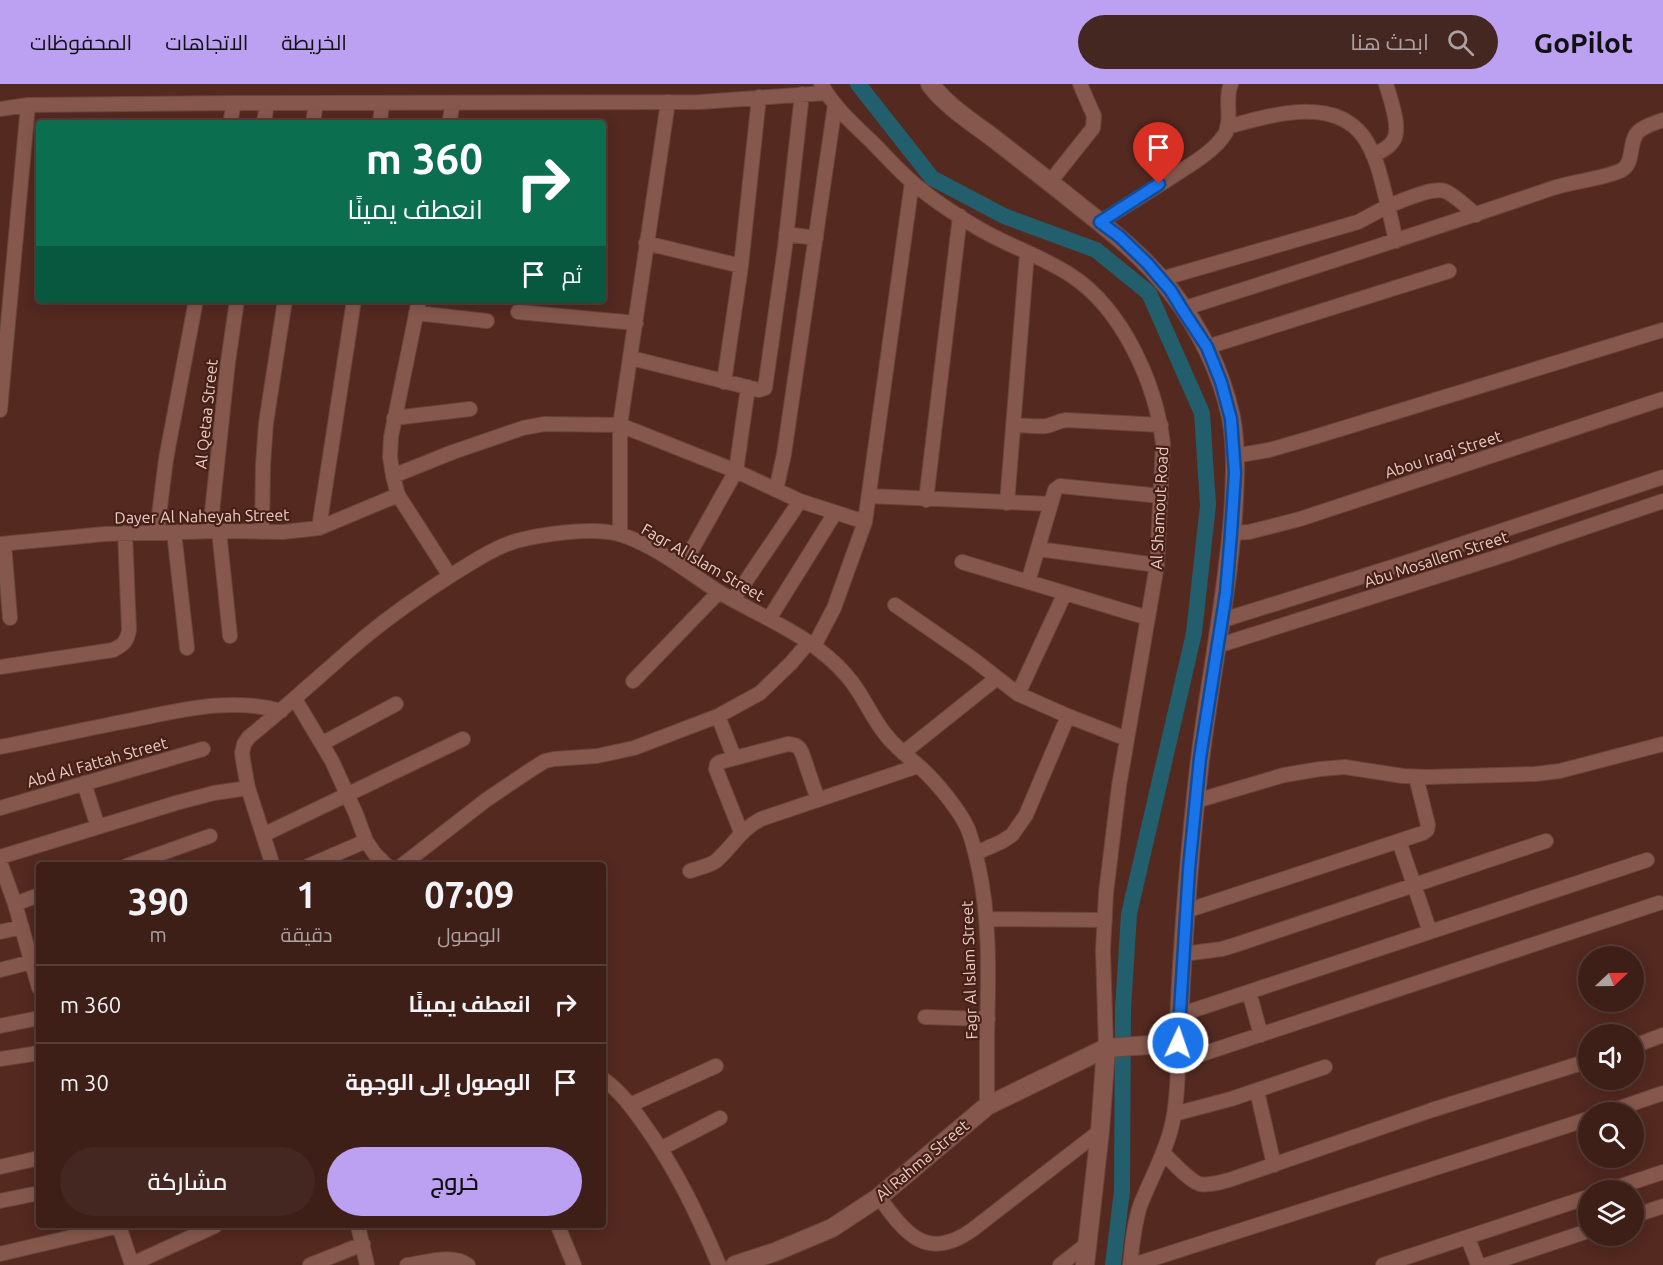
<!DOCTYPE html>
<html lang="ar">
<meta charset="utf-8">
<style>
body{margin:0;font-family:Ubuntu,Cairo,sans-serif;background:#452721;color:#f1f3f6;direction:rtl;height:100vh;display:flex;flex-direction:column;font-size:22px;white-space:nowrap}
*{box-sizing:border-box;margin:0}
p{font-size:20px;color:#ada2a2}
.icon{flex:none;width:33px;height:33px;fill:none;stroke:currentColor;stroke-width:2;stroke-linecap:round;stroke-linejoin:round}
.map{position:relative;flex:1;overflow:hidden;direction:ltr}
.sheet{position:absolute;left:36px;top:778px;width:570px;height:366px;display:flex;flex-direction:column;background:#3e1f18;border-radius:6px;box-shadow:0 3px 15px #0003,0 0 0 2px #573d37;direction:rtl}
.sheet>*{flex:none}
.top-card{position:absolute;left:36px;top:36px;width:570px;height:183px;border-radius:6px;box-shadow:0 3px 15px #0003,0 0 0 2px #573d37;direction:rtl;background:#0b6e4f;color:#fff;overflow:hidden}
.needle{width:39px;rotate:68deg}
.fabs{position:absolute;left:1578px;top:862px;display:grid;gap:12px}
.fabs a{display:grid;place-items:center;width:66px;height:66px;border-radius:50%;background:#3e1f18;box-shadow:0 3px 15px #0003,0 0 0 2px #573d37;font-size:30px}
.pin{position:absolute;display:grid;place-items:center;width:51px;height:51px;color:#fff;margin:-62px -26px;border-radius:50% 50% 50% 0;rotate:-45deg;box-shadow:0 0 6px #0007}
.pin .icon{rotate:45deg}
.me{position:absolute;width:66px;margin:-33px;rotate:3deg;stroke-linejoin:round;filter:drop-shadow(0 0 4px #0008)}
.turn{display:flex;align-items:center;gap:21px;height:126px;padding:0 24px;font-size:27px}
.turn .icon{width:78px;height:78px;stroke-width:2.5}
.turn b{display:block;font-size:42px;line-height:51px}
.then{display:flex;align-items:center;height:57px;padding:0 24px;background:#0003;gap:12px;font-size:22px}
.eta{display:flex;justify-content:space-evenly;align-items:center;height:102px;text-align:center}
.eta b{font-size:36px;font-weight:600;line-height:42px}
.button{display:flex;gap:12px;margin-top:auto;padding:12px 24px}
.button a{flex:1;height:69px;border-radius:36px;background:#bca0f2;color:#111;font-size:24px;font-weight:600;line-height:69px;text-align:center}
.button a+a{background:#452721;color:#f1f3f6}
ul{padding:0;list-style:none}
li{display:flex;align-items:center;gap:18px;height:78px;padding:0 24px;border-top:2px solid #573d37}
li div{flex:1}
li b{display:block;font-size:22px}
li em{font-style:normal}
header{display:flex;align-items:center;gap:36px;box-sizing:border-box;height:84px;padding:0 30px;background:#bca0f2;color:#111}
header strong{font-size:28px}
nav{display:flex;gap:33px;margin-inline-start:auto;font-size:21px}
.search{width:420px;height:54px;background:#452721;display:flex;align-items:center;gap:15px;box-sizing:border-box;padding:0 21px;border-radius:33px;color:#ada2a2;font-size:22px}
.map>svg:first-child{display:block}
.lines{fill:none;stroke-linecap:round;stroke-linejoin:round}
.canal{stroke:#225e6b;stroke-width:16}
.street-casing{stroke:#69453c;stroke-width:16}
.secondary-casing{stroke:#69453c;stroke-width:20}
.street{stroke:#86584d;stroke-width:14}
.secondary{stroke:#86584d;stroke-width:18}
.route-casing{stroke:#114b97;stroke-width:15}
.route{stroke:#1a73e8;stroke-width:10}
.labels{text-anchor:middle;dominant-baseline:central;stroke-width:4.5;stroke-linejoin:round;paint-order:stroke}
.street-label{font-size:16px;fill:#e8cdc6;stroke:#471f16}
</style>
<header>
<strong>GoPilot</strong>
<div class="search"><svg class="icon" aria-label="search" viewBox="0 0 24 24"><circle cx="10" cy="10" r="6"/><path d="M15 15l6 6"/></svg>ابحث هنا</div>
<nav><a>الخريطة</a><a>الاتجاهات</a><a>المحفوظات</a></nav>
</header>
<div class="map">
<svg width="1663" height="1181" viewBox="0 0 1663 1181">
<rect width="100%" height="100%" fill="#532920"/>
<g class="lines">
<path class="canal" d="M858,0L932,94L1004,132L1096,166L1149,209L1202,329L1208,421L1194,549L1129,830L1123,925L1122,1107L1113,1181"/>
<g class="street-casing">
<path id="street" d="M821,0C834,23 853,40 872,58C885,71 897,85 911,97C930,114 956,131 978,144C1008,162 1042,172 1072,192C1123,226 1156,300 1163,360L1157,481L1119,702L1106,809L1103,866L1106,964
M0,25L28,21L234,19L700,18L826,9
M230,39L234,19
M264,39L267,20
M313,39L316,19
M380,39L382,19
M449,39L453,19
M1373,71C1380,68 1389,64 1393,57C1402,45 1390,14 1386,0
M1050,98L1093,44L1094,32L1080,0
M1100,138C1122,124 1145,110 1167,96C1186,83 1212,70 1225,50C1233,37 1224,16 1231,0
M786,150L816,154
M1396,157L1388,122C1402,117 1431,103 1445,107C1456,112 1467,123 1476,131
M646,159L741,182
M1161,195L1358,138L1388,122C1382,99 1377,71 1363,52C1332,11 1268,32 1227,43
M419,216L391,353L390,373L393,392L398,411L450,492
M1182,225C1305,186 1428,147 1550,105C1572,97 1598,96 1620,87C1635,81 1628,58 1638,48C1644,42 1655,39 1663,36
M518,228L636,239
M416,229L487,237
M1207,263L1449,187
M631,274L759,306L765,304L785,163L802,10
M724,298L741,182L759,13
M0,326L28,21
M394,334L470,325
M1013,341C1024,341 1035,343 1046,342C1053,341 1058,337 1066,336L1161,341
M1234,372L1269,366L1311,354L1663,246
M393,392L453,368L523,344L544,340L620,341L736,387L800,417L865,438
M776,406L784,370L835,21
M870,412L1051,420
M926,416L960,132
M1007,419L1027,169
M319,444L354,216
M157,447L166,375L196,216
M210,447L228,278L237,216
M219,447L230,552
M174,448L187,564
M262,448L263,381L266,339L285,216
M1231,449L1249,448L1300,435L1663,315
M620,450V341L668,18
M0,460L105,450L219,447L283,448L319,444L398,411
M4,460L10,534
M1038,465L1157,481
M962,478L1148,534
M682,483L736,387L748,303
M1028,498L1055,406L1060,402L1161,412
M733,516L800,417
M895,521L973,575L1018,610L1068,632L1127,655
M769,535L835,429
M1220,537L1405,479L1663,393
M814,562L834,524L865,438L912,98
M1217,562L1507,470L1663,417
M0,583L113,566C123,561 127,558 129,546L125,449
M633,597L719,508
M1018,610L1065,509
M295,615L332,677L356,730L366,757L375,770L387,782
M718,632L734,673
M323,659L396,620
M0,663C41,655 81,646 122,638C174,628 228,612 281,627
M903,669L997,594
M84,699L98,743
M1196,717L1284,691L1320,685L1345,683L1403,692L1427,693L1535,690L1560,687L1663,660
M0,724L203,665
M741,748L716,685L717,680L720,678L788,660C796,661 799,662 802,669L818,716
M263,751L463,655
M1399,757L1430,848
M976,769L1001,758L1012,751L1026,731L1068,632
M0,773L176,719L214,709L248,704
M0,778L15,820L39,904
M126,782L210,752
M273,782L248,704L244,682L242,669L244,660L249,653C290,620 327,585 366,552C394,529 423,509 453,490C473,478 493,464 516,457C542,450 597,442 622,451C656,462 689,489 719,508C763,534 813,552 847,592C863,610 871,633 886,651C896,664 909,673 921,684C937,699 959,725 968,745C973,758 976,772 979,785C991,841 988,899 987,956C987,978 987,1000 987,1022
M308,782L366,757
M401,782L486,716L532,685L545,677L554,675L597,672L634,664L718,632L760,609L791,579L809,558
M690,787C698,784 709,782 716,777C733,762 740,746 761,735L918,682
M15,820L39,811
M1186,827L1423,749L1427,746L1428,741L1416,693
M986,835L1105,836
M0,848L22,843
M1183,870L1222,865L1238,860L1546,757
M0,886L31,878
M1249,908L1261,951
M1179,931L1647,776
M925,933L988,935
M0,942L39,934
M1634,962L1663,951
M0,975L39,969
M1178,978L1659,819
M603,995C620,1007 631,1022 643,1039C675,1083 698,1131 719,1181
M1257,1007L1274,1081
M630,1021L716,982
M1605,1029L1663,1009
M1174,1030L1231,1015L1325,983
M662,1064L720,1034
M1163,1069C1172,1077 1189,1097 1200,1100C1209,1102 1220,1098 1229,1096L1432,1026L1588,977
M0,1083L39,1074
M1606,1107L1663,1088
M879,1113C905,1149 926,1178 972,1146L1100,1047
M0,1117L39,1109
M1634,1132L1663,1122
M119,1142L132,1181
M358,1142L367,1181
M558,1142L574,1181
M1468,1154L1478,1181
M0,1170L119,1142
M132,1180L215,1142
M310,1181L363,1160
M407,1181C424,1179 452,1169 468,1181
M1060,1181L1087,1160
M1130,1181C1132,1161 1134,1141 1140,1122C1150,1096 1164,1072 1171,1045C1177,1021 1178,996 1178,972
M1133,1181L1588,1035
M1383,1181L1588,1113
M1486,1181L1588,1147"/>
</g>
<g class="secondary-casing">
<path id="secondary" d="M735,1181L775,1168L832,1144L879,1113L987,1022L1106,964L1178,959C1182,865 1189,770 1200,676C1210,594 1227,514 1233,432C1235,400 1237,364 1231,333C1221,287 1199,243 1170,206C1145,174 1114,149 1082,124C1055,102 1028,81 1001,60C977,41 948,24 930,0
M1085,1181L1100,1047L1106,964"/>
</g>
<use href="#street" class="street"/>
<use href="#secondary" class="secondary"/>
</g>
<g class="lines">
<g class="route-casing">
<path id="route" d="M1159,100L1100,138L1120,153L1147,179L1171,207L1182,225L1207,263L1221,298L1231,335L1235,389L1231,449L1226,509L1200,674L1189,785L1178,959"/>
</g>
<use href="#route" class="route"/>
</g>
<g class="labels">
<g class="street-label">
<text transform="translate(206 330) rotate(-84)">Al Qetaa Street</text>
<text transform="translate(1443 370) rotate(-18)">Abou Iraqi Street</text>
<text transform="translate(1159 424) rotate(-87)">Al Shamout Road</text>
<text transform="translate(202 432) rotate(-1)">Dayer Al Naheyah Street</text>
<text transform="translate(1436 475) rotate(-18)">Abu Mosallem Street</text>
<text transform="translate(703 478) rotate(30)">Fagr Al Islam Street</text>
<text transform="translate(97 678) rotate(-16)">Abd Al Fattah Street</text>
<text transform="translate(969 886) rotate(-92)">Fagr Al Islam Street</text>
<text transform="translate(922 1076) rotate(-40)">Al Rahma Street</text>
</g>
</g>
</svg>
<div class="fabs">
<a><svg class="needle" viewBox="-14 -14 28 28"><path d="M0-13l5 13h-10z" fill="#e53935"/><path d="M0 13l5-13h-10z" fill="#ada2a2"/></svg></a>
<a><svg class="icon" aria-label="sound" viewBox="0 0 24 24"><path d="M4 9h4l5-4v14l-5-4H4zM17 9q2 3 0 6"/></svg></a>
<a><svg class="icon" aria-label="search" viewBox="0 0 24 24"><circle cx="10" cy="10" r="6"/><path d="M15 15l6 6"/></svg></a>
<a><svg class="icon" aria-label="layers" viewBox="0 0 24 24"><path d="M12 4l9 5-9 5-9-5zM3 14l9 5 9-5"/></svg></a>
</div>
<div class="pin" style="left:1159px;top:100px;background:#d93025"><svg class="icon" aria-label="arrive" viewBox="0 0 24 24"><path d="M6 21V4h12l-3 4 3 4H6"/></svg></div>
<svg class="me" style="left:1178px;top:959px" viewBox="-20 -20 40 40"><circle r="17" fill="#1a73e8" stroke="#fff" stroke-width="3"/><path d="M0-11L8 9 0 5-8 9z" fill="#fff"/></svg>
<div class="top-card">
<div class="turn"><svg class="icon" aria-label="right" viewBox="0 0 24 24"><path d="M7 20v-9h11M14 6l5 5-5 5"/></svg><div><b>360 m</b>انعطف يمينًا</div></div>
<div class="then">ثم<svg class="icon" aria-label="arrive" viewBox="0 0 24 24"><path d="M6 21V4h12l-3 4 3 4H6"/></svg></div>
</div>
<section class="sheet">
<div class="eta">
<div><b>07:09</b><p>الوصول</p></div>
<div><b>1</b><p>دقيقة</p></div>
<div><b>390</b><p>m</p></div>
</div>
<ul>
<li><svg class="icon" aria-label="right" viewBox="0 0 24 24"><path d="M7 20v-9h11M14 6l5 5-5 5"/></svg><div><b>انعطف يمينًا</b></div><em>360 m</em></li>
<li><svg class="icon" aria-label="arrive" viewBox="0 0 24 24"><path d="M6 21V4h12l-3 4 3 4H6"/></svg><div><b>الوصول إلى الوجهة</b></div><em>30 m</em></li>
</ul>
<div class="button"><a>خروج</a><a>مشاركة</a></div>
</section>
</div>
